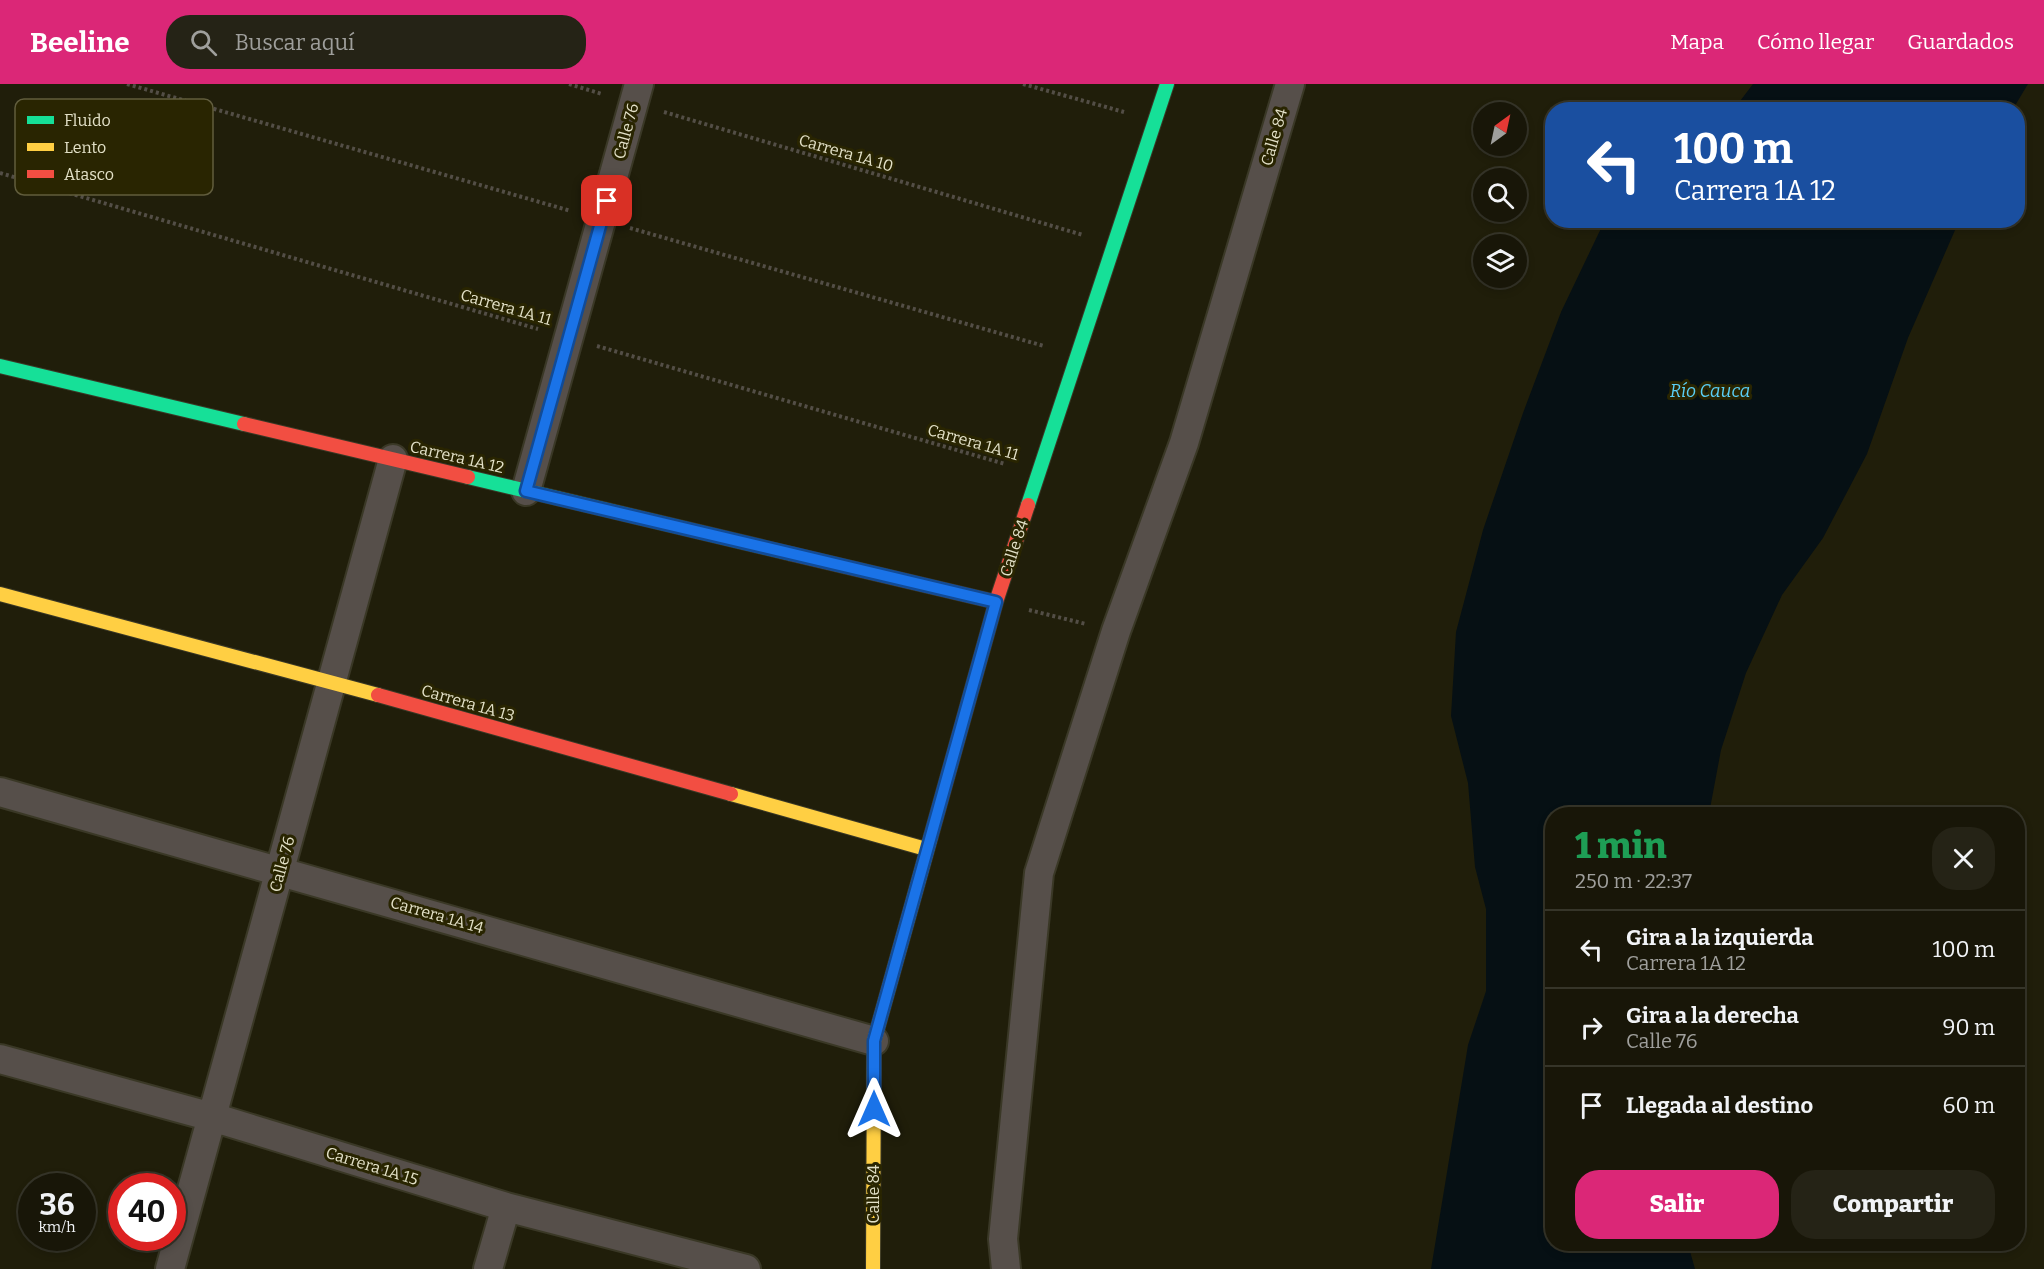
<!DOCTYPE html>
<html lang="es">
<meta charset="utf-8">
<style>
body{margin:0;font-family:Bitter,serif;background:#252316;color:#f1f3f6;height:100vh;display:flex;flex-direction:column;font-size:22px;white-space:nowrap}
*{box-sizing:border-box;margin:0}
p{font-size:20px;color:#9f9f9c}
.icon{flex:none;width:33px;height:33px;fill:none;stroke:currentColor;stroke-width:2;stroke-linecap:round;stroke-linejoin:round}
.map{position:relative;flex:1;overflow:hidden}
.panel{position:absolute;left:1545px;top:723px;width:480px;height:444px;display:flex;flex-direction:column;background:#181608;border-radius:24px;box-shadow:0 3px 9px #0003,0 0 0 2px #363529}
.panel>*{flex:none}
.banner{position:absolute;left:1545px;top:18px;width:480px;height:126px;border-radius:24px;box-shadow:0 3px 9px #0003,0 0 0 2px #363529;background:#1a4fa0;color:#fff;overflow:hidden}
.needle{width:39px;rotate:33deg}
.controls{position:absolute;left:1473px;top:18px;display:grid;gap:12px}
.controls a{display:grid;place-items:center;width:54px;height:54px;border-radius:50%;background:#181608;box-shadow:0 3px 9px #0003,0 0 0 2px #363529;font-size:30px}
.speed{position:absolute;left:18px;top:1089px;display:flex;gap:12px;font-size:30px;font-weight:700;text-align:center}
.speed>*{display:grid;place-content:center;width:78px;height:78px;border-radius:50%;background:#181608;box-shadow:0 3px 9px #0003,0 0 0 2px #363529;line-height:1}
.speed small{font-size:15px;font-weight:400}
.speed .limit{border:9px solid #d22;background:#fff;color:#111}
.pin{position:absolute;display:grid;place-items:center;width:51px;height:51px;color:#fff;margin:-26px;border-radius:12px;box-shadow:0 3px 9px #0006}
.me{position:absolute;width:66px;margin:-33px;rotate:0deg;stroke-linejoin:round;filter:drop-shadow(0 0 4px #0008)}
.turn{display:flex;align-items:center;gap:21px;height:126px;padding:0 30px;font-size:27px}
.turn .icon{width:78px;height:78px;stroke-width:2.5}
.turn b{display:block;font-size:42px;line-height:51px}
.round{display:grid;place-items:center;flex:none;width:63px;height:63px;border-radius:24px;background:#252316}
.headline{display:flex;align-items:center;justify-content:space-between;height:102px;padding:0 30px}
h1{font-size:36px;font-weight:800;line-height:45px;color:#1e9e55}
.button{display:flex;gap:12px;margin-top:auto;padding:12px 30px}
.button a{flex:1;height:69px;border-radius:24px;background:#db2777;color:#fff;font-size:24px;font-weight:800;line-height:69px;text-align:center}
.button a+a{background:#252316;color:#f1f3f6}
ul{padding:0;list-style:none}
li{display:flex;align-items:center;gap:18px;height:78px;padding:0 30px;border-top:2px solid #363529}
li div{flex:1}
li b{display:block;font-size:22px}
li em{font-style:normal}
header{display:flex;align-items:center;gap:36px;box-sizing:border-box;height:84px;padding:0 30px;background:#db2777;color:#fff}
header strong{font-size:28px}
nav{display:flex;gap:33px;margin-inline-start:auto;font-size:21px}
.search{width:420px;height:54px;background:#252316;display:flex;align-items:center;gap:15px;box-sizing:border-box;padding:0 21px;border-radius:24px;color:#9f9f9c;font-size:22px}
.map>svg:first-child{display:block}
.water{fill:#061014}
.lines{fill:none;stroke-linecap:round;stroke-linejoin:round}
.street-casing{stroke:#3a3826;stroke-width:32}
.fast-casing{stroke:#3a3826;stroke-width:16}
.slow-casing{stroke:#3a3826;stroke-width:16}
.jam-casing{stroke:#3a3826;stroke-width:16}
.path{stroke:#534e46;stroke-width:4;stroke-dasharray:3 3;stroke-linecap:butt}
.street{stroke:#564f4a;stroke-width:28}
.fast{stroke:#16e098;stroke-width:14}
.slow{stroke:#ffcf43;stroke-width:14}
.jam{stroke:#f24e42;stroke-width:14}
.route-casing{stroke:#114b97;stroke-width:15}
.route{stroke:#1a73e8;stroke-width:10}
.labels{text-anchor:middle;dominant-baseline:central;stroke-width:6;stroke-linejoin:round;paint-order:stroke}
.street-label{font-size:16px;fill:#e3e1c8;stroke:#292501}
.water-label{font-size:18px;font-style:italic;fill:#5acff7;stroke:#292501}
.key{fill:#292501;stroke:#615d3d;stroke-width:1.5}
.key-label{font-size:16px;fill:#e3e1c8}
</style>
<header>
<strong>Beeline</strong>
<div class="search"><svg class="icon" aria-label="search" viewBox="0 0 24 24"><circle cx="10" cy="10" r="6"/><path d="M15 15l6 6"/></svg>Buscar aquí</div>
<nav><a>Mapa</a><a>Cómo llegar</a><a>Guardados</a></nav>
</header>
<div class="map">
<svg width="2044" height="1185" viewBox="0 0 2044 1185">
<rect width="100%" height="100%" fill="#201e0a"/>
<path class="water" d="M1753,0H2028L2013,25H1734Z
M1605,136L1959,137L1908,254L1867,370L1823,454L1782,511L1746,589L1721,666L1709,730H1552V1160H1688L1695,1185H1431L1468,961L1486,907V825L1475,783L1468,699L1451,632L1456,548L1483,446L1523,329L1561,228Z"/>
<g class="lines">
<g class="street-casing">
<path id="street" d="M526,407L639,0
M0,708L874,957
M0,975L212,1033L506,1123L746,1185
M170,1185L393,375
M488,1185L506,1123
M1006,1185L1003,1155L1039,789L1116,547L1184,359L1290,0"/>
</g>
<g class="fast-casing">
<path id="fast" d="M0,282L244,340
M468,393L792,470
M1028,421L1167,0"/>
</g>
<g class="slow-casing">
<path id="slow" d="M0,510L378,611
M731,710L926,765
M873,1185L874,957L931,752"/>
</g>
<g class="jam-casing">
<path id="jam" d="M244,340L468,393
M792,470L996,518
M378,611L731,710
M931,752L996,518L1028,421"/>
</g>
<path class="path" d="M127,0L571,127
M569,0L602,10
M1023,0L1124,28
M664,28L1083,151
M0,89L538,245
M630,144L1044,262
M597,262L1005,380
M1029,526L1086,540"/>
<use href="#street" class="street"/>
<use href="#fast" class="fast"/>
<use href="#slow" class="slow"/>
<use href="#jam" class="jam"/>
</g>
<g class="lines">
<g class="route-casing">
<path id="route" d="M607,117L526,407L996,518L874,957V1025"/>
</g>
<use href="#route" class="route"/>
</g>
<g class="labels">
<g class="street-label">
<text transform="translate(626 47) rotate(-75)">Calle 76</text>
<text transform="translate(1274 53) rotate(-74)">Calle 84</text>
<text transform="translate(846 69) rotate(16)">Carrera 1A 10</text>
<text transform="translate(506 223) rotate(16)">Carrera 1A 11</text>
<text transform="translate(973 358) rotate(16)">Carrera 1A 11</text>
<text transform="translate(457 373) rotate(13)">Carrera 1A 12</text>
<text transform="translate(1014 464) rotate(-72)">Calle 84</text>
<text transform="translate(468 619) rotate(16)">Carrera 1A 13</text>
<text transform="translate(282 780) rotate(-75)">Calle 76</text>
<text transform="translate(437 831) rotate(16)">Carrera 1A 14</text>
<text transform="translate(372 1082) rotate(17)">Carrera 1A 15</text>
<text transform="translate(873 1110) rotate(-90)">Calle 84</text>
</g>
<g class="water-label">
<text x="1710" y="307">Río Cauca</text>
</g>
</g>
<rect x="15" y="15" width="198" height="96" rx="9" class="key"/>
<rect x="27" y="32" width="27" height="8" fill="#16e098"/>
<rect x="27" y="59" width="27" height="8" fill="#ffcf43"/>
<rect x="27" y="86" width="27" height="8" fill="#f24e42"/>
<g class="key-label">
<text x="64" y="42">Fluido</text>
<text x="64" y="69">Lento</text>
<text x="64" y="96">Atasco</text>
</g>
</svg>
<div class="controls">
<a><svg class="needle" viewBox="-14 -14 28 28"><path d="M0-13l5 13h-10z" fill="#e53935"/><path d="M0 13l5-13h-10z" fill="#9f9f9c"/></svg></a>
<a><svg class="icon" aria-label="search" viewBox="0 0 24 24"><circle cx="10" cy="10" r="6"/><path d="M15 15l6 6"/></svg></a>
<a><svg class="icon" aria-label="layers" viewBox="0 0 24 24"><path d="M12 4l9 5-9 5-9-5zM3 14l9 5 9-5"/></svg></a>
</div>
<div class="speed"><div>36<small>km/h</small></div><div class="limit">40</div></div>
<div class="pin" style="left:607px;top:117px;background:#d93025"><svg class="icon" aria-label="arrive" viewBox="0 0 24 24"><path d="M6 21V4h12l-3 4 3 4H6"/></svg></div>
<svg class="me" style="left:874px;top:1025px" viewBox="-20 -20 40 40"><path d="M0-17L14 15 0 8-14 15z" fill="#1a73e8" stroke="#fff" stroke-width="4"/></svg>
<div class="banner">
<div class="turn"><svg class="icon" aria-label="left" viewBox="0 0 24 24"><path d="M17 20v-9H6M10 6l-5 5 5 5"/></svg><div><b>100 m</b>Carrera 1A 12</div></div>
</div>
<section class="panel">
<div class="headline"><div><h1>1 min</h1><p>250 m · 22:37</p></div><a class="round"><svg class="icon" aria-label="close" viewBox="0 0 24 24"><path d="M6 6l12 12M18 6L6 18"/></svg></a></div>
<ul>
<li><svg class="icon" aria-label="left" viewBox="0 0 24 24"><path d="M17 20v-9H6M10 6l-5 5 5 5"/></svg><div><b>Gira a la izquierda</b><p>Carrera 1A 12</p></div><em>100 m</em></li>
<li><svg class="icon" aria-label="right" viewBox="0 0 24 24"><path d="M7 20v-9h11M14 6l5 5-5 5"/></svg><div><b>Gira a la derecha</b><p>Calle 76</p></div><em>90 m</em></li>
<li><svg class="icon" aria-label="arrive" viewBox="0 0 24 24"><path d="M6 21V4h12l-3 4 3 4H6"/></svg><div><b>Llegada al destino</b></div><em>60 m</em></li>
</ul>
<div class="button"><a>Salir</a><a>Compartir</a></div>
</section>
</div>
